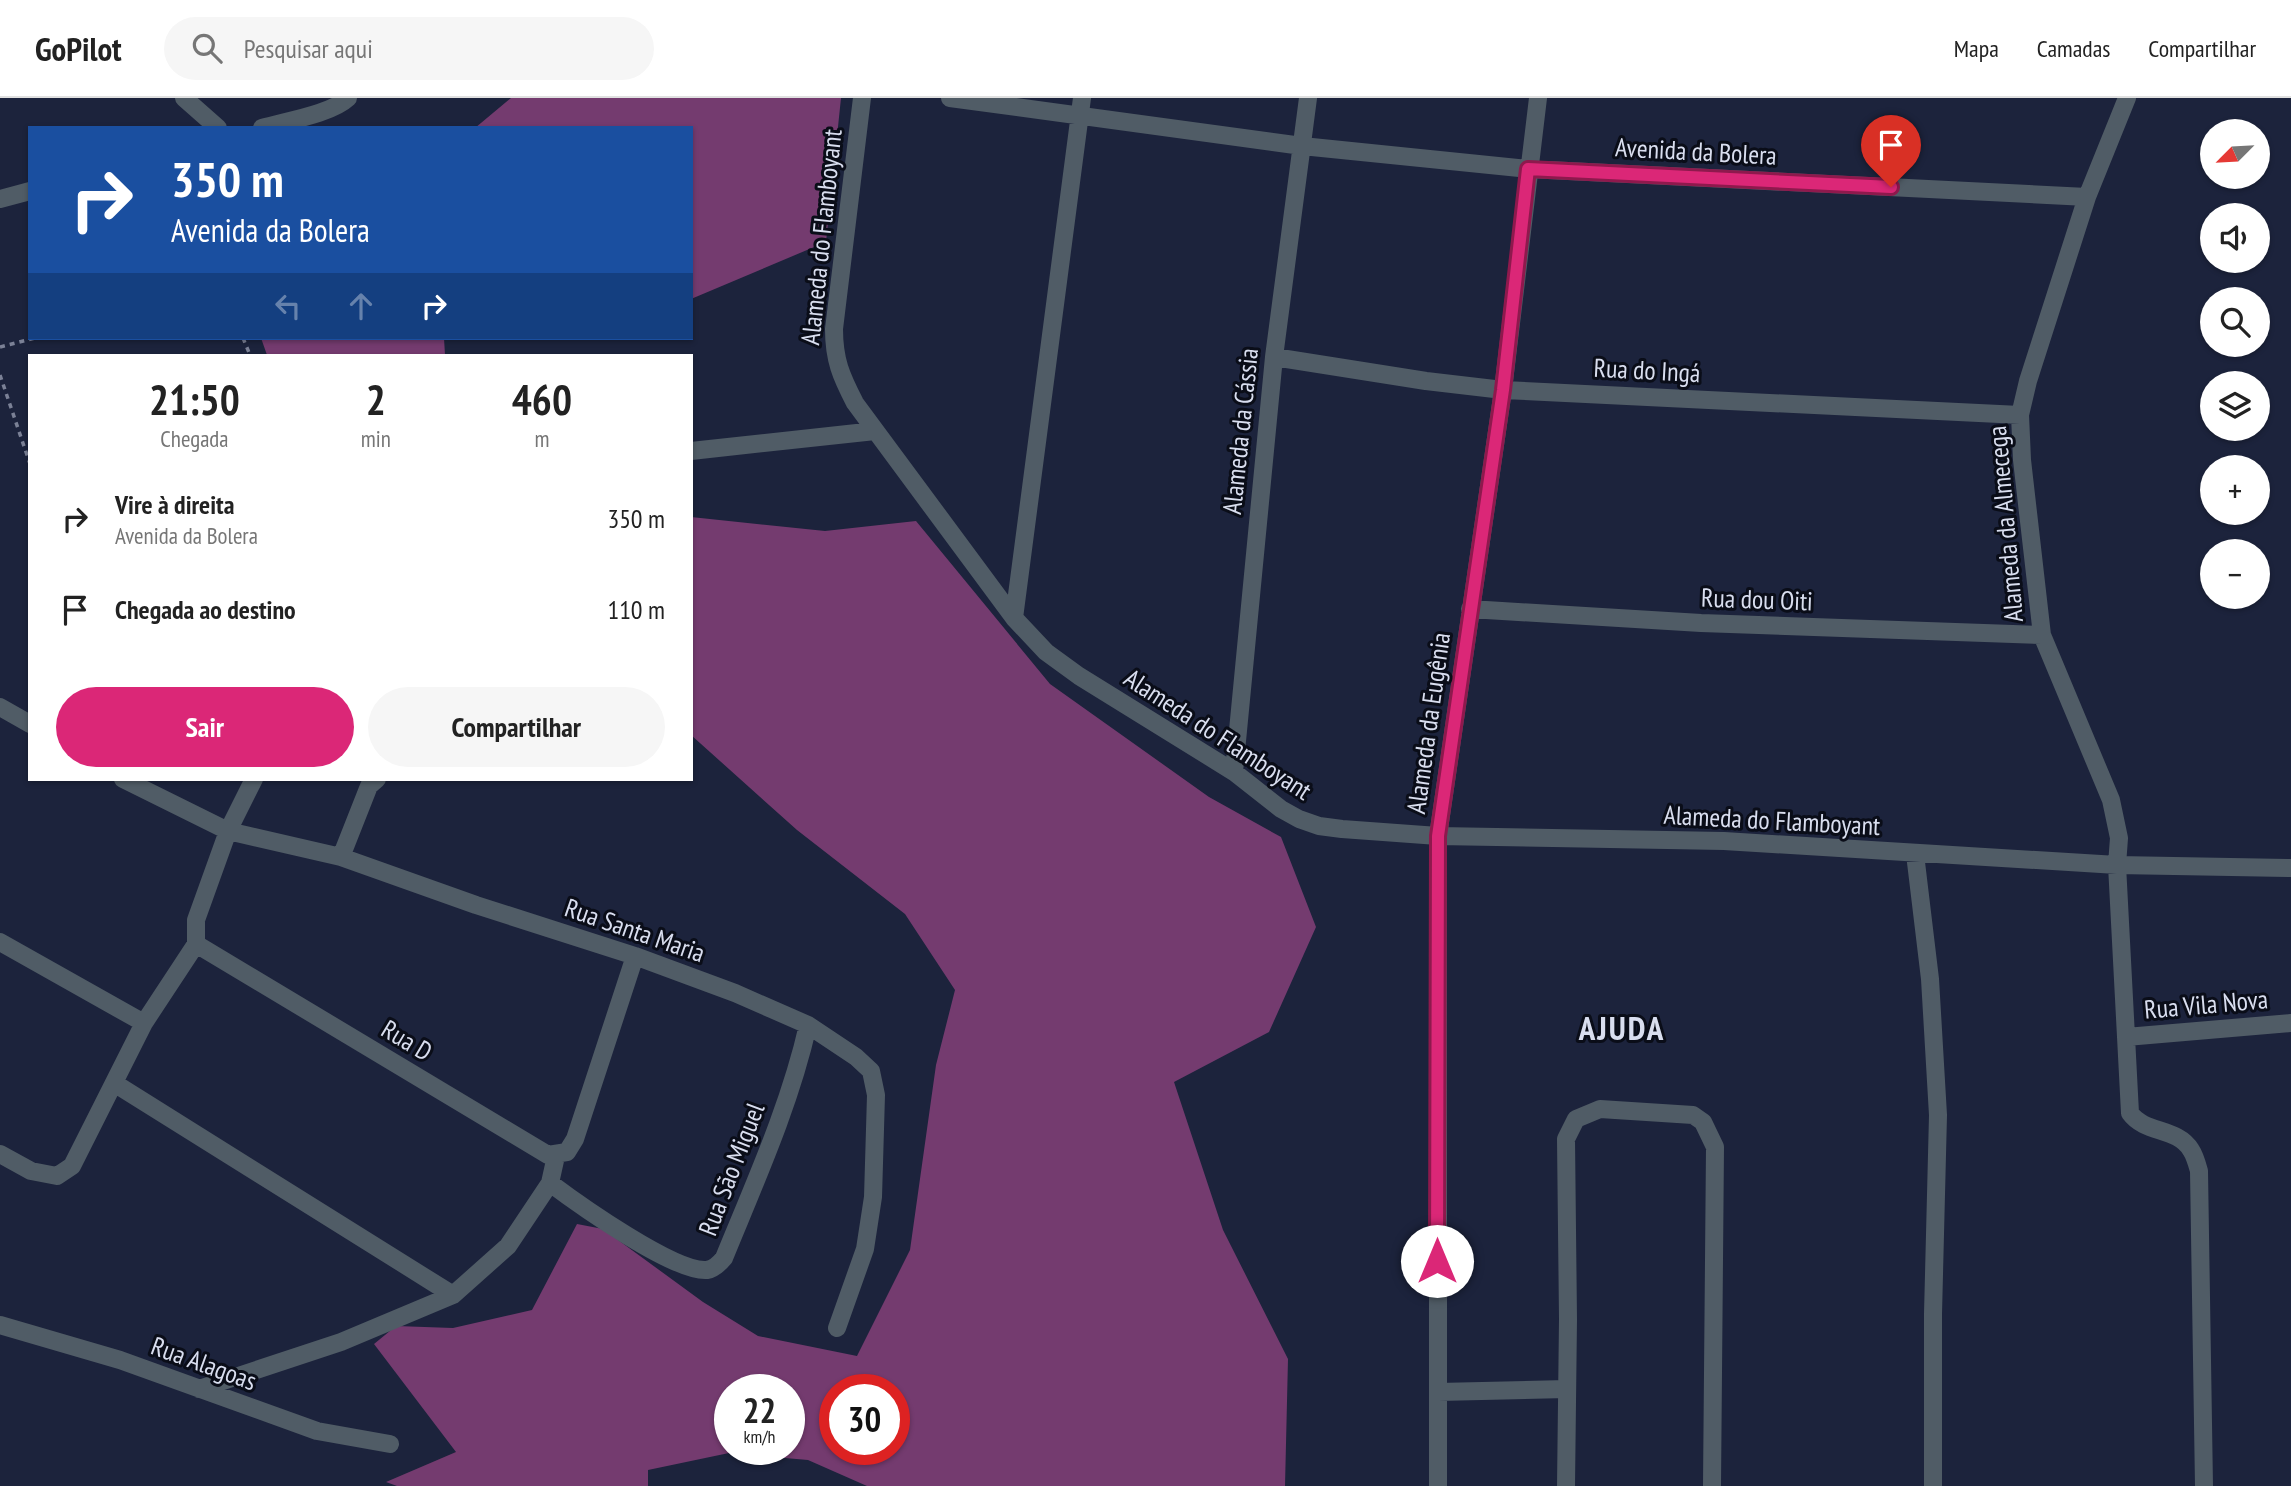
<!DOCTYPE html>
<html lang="pt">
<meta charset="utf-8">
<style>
body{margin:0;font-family:"PT Sans Narrow",sans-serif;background:#f6f6f6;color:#222;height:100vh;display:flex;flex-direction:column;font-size:26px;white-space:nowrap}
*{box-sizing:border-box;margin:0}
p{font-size:23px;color:#767676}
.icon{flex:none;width:38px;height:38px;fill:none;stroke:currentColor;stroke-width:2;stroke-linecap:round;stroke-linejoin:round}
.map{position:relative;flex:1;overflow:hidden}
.side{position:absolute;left:28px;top:256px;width:665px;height:427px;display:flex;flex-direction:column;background:#fff;border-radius:0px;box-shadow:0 2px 5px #0004}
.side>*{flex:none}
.guide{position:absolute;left:28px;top:28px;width:665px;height:214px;border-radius:0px;box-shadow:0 2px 5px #0004;background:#1a4fa0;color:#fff;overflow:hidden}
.needle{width:46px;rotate:246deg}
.tools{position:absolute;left:2200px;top:21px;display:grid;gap:14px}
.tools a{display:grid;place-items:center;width:70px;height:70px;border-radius:50%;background:#fff;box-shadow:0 2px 5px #0004;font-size:35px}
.speed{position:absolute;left:714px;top:1276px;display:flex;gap:14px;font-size:35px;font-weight:700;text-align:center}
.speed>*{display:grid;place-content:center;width:91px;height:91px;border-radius:50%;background:#fff;box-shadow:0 2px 5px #0004;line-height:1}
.speed small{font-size:18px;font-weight:400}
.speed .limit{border:10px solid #d22;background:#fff;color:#111}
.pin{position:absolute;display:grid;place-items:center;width:60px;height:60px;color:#fff;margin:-72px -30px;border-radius:50% 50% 50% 0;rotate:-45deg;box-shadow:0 0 7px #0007}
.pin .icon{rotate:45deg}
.me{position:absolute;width:77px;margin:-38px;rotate:0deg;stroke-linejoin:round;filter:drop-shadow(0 0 5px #0008)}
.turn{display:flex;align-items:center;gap:24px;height:147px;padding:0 28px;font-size:32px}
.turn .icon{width:91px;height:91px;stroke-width:2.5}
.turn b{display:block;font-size:49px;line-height:60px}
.lanes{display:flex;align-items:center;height:66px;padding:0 28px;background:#0003;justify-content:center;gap:35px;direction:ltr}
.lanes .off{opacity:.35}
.eta{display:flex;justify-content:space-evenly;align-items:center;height:119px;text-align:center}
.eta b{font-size:42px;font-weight:700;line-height:49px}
.primary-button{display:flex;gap:14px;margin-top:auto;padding:14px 28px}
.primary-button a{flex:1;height:80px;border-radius:42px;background:#db2777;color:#fff;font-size:28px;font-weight:700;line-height:80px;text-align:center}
.primary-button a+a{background:#f6f6f6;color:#222}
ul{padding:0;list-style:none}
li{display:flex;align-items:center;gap:21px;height:91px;padding:0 28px}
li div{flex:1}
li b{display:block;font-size:26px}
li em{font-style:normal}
header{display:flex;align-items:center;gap:42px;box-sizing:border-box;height:98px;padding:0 35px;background:#fff;border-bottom:2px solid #e0e0e0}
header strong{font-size:33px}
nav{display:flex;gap:38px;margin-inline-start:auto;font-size:24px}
.search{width:490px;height:63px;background:#f6f6f6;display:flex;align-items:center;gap:18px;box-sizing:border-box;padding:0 24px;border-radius:38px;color:#767676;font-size:26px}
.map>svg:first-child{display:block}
.forest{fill:#743b6f;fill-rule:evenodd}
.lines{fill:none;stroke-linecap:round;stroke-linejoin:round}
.path{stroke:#7b8196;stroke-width:3.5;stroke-dasharray:5 5;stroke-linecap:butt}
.minor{stroke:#505c66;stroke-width:18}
.route-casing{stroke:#8e194d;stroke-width:18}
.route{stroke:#db2777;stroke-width:12}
.labels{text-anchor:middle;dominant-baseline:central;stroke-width:6;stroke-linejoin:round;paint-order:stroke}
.street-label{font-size:26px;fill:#d9deef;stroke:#0a0d18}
.district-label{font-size:33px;font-weight:bold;letter-spacing:2px;fill:#d9deef;stroke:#0a0d18}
</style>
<header>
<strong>GoPilot</strong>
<div class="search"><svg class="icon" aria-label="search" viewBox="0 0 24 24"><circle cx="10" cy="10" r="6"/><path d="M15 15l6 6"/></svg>Pesquisar aqui</div>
<nav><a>Mapa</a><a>Camadas</a><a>Compartilhar</a></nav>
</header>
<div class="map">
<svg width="2291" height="1388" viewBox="0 0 2291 1388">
<rect width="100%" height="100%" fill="#1c233c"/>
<path class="forest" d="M511,0H841L826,144L691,201V30H475Z
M261,240H444L445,257H267Z
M691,419L825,433L916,423L1050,586L1209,699L1281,739L1316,829L1269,934L1174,984L1223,1132L1288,1261L1285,1388H867L808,1362L729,1355L648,1372V1388H397L386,1384L456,1354L374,1246L396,1228L453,1230L532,1212L577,1126L603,1131L703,1204L758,1238L857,1258L910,1152L936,967L955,892L905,816L797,732L691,637ZM730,1292H789V1351H730ZM835,1292H894V1351H835Z"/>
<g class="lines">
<path class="path" d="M243,240L250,257
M0,249L35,240
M0,277L30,366"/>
<path class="minor" d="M184,0L218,30
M862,0L834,231C834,262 841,278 855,305L1014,520L1046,554L1079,578L1234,674L1281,711L1299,721L1319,728L1342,731L1438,738L1724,743L2117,767L2291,770
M950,0L1302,48L1528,71L2087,99
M2127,0L2087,99L2028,283L2020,317L2022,362L2042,537L2111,702L2119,740L2117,767L2130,1015C2145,1036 2177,1029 2191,1052C2195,1058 2197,1066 2199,1073L2204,1388
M262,30C286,23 331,16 348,0
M0,101L30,93
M1274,259L1426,283L1503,292L2020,317
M691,353L875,333
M1470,511L1701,525L2042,537
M1014,520L1082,0
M0,609L30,626
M1234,674L1274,259L1308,0
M123,681L228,733L341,759L476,807L635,858L735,895L808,927L856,959L871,973L876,997L873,1099L865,1151L837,1230
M254,681L228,733L196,822V846L548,1057L567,1054L575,1041L635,858
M1915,756L1930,881L1938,1017L1933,1216V1388
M341,759L369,688L377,681
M0,844L144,925L196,846
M2126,939L2291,925
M114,985L453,1197
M0,1056L31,1073L57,1078L72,1068L144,925
M550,1085C578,1106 675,1175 707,1172C714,1171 719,1166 724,1160C755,1084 790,1007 808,927
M0,1227L120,1262L317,1333L390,1346
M199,1291L341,1244L453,1197L508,1148L550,1085L556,1058
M1438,1294L1567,1291
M1438,1388V738L1503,292L1538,0
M1566,1388L1568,1221L1566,1041L1576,1021L1600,1011L1693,1017L1703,1024L1715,1049L1712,1388"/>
</g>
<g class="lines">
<g class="route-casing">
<path id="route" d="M1437,1163L1438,738L1503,292L1528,71L1891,89"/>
</g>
<use href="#route" class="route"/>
</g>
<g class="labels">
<g class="street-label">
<text transform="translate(1696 53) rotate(3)">Avenida da Bolera</text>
<text transform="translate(821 139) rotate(-84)">Alameda do Flamboyant</text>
<text transform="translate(1647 272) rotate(3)">Rua do Ingá</text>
<text transform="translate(1240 333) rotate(-84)">Alameda da Cássia</text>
<text transform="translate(2005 426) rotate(-95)">Alameda da Almecega</text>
<text transform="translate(1757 501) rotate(2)">Rua dou Oiti</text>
<text transform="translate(1428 625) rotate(-82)">Alameda da Eugênia</text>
<text transform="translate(1218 636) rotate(33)">Alameda do Flamboyant</text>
<text transform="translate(1772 722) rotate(3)">Alameda do Flamboyant</text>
<text transform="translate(635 832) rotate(19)">Rua Santa Maria</text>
<text transform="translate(2206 906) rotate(-5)">Rua Vila Nova</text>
<text transform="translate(407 942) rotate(31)">Rua D</text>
<text transform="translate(731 1071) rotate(-69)">Rua São Miguel</text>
<text transform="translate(204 1265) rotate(20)">Rua Alagoas</text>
</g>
<g class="district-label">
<text x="1622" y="929">AJUDA</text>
</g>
</g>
</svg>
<div class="tools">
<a><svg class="needle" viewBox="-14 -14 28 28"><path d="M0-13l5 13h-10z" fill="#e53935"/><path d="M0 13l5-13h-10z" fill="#767676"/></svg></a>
<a><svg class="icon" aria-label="sound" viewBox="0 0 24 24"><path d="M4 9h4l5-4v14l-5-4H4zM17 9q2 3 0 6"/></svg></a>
<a><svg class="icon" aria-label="search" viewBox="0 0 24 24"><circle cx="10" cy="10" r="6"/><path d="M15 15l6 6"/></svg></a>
<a><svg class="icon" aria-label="layers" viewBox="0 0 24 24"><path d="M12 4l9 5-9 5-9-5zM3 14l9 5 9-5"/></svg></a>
<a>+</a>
<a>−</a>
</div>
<div class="speed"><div>22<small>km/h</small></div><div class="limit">30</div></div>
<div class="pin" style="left:1891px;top:89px;background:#d93025"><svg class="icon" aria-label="arrive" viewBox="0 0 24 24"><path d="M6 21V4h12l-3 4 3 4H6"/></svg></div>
<svg class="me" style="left:1437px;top:1163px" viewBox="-20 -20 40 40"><circle r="19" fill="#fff"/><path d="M0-13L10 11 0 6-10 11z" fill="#db2777"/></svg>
<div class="guide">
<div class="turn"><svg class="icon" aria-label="right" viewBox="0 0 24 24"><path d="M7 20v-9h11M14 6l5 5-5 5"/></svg><div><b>350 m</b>Avenida da Bolera</div></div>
<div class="lanes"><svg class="icon off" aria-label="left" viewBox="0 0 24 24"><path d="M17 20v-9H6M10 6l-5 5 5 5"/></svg><svg class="icon off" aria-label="ahead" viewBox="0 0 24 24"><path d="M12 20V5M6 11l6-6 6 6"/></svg><svg class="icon" aria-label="right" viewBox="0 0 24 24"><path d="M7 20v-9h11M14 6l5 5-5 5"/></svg></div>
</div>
<section class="side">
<div class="eta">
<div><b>21:50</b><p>Chegada</p></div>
<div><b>2</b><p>min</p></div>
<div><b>460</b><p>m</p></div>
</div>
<ul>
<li><svg class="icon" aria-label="right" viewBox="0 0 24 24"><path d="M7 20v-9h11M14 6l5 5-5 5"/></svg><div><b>Vire à direita</b><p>Avenida da Bolera</p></div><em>350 m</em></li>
<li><svg class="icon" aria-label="arrive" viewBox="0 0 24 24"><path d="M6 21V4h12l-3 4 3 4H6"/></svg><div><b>Chegada ao destino</b></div><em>110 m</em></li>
</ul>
<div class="primary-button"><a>Sair</a><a>Compartilhar</a></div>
</section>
</div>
